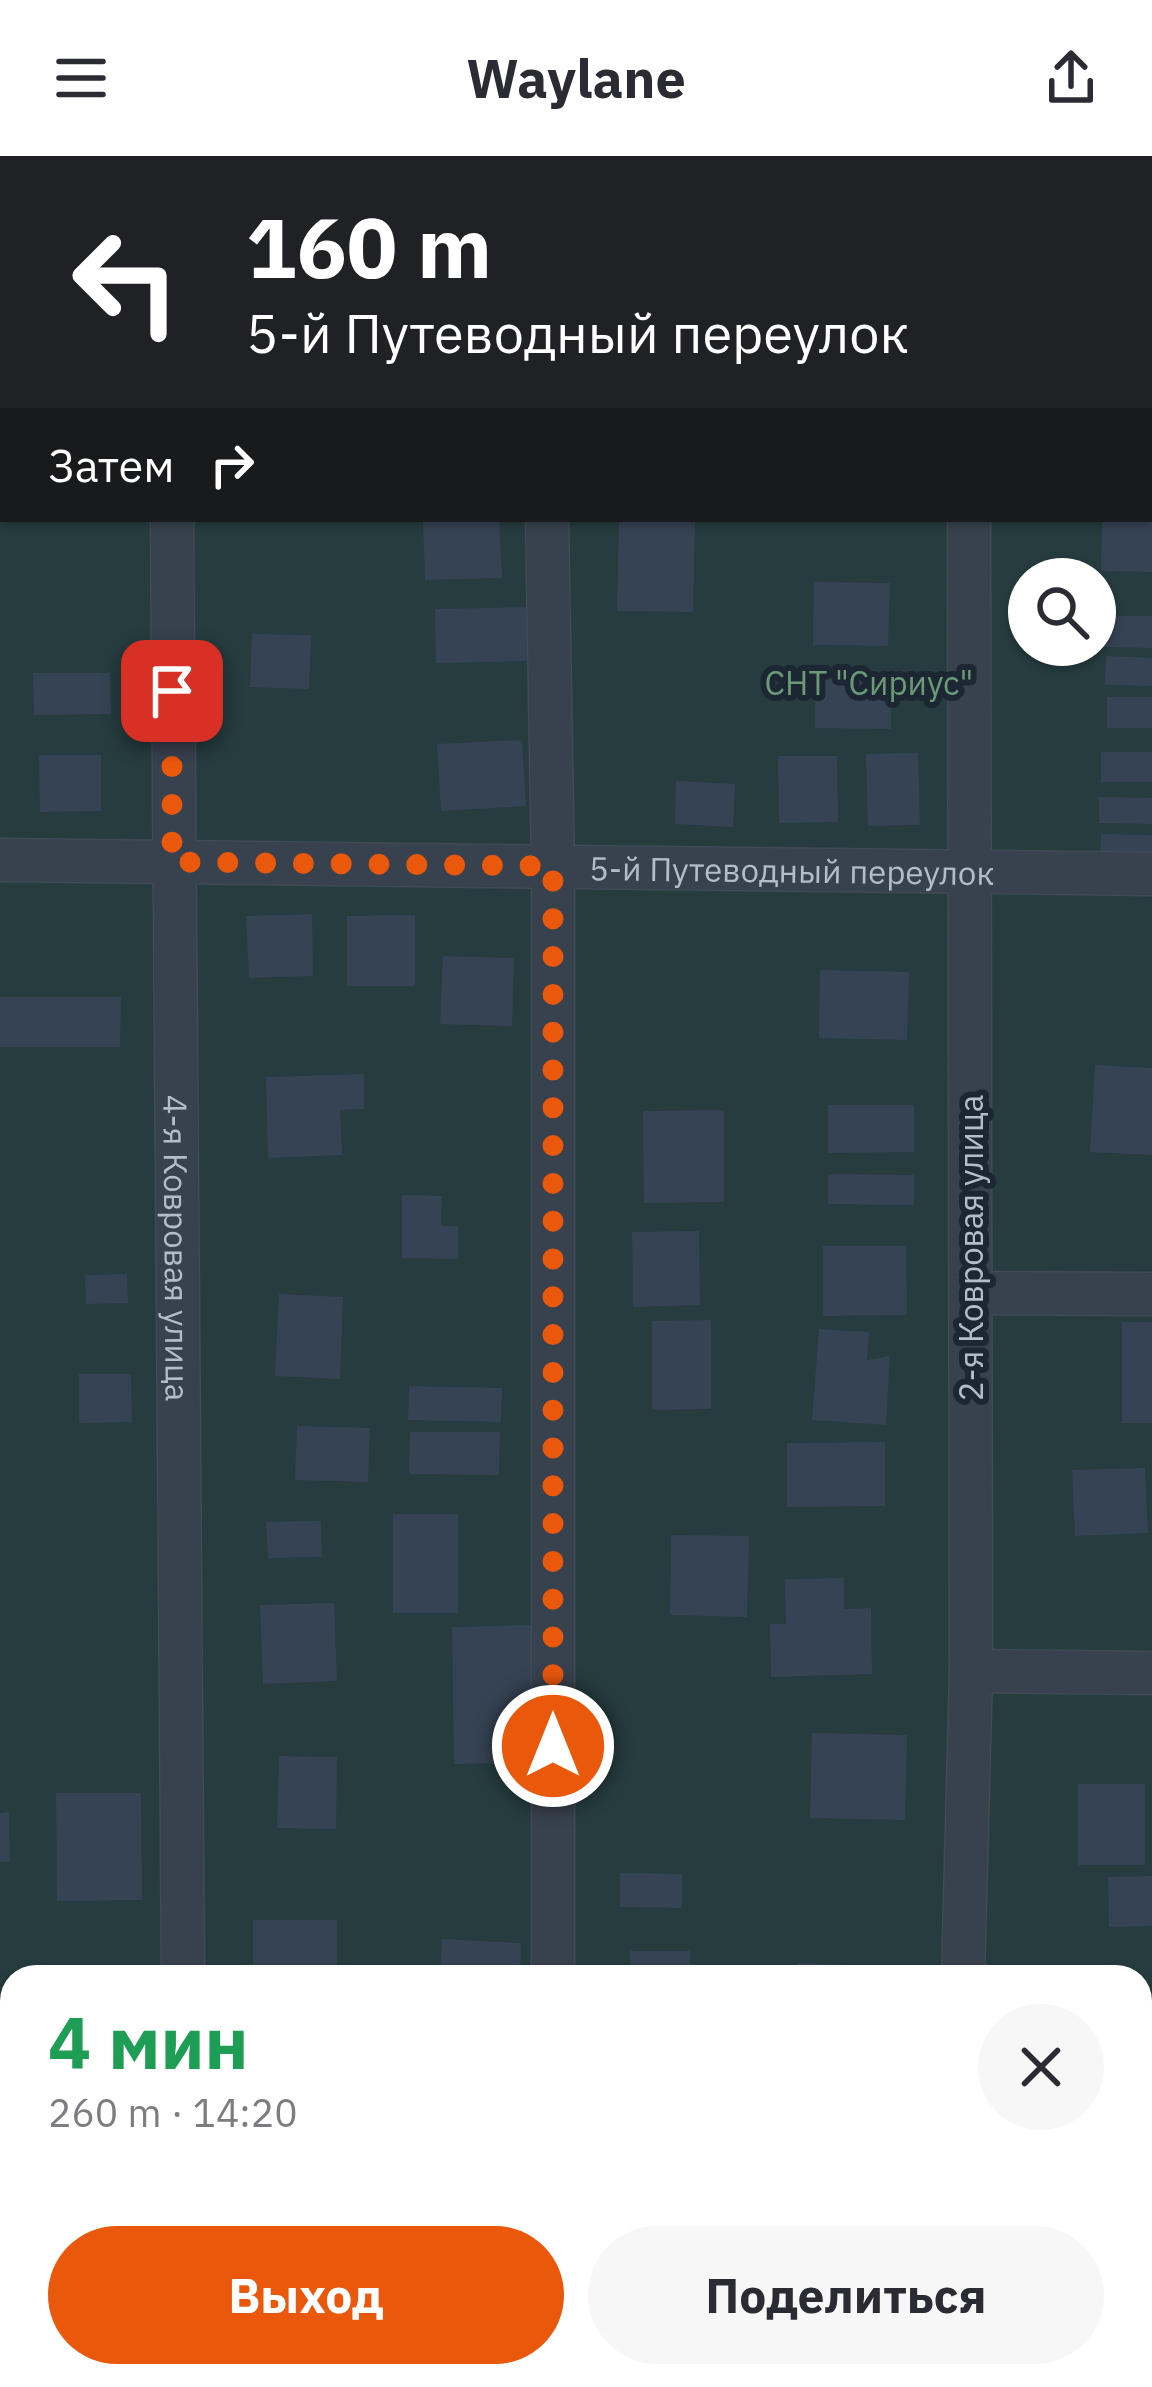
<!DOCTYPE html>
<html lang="ru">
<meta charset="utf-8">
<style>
body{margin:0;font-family:"IBM Plex Sans",sans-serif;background:#f7f7f7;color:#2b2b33;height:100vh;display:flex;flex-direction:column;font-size:45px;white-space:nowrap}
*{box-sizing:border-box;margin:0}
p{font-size:39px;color:#7c7c81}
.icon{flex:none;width:66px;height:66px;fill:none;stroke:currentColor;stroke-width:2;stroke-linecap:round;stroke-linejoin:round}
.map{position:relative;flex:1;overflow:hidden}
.sheet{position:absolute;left:0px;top:1809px;width:1152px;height:423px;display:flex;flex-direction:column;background:#fff;border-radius:36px 36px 0 0;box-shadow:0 3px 9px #0004}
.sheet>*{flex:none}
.top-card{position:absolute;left:0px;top:0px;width:1152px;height:366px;box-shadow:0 3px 9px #0004;background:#202124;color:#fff;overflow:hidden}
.controls{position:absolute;left:1008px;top:402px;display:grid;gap:24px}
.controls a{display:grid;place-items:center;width:108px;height:108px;border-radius:50%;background:#fff;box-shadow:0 3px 9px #0004;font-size:60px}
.pin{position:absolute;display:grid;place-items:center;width:102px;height:102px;color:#fff;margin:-51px;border-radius:24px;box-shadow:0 6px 18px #0006}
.me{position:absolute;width:132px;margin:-66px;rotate:0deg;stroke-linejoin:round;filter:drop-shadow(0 0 9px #0008)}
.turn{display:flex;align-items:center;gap:42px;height:252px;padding:0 48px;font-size:54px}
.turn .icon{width:156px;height:156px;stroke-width:2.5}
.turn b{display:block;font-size:84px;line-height:102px}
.then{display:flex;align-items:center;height:114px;padding:0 48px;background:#0003;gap:24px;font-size:45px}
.round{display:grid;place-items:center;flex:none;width:126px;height:126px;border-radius:63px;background:#f7f7f7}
.headline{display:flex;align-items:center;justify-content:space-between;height:204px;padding:0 48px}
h1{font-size:72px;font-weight:800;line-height:90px;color:#1e9e55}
.cta{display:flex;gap:24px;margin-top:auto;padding:24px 48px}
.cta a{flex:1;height:138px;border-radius:72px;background:#ea580c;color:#fff;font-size:48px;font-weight:800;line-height:138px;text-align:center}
.cta a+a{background:#f7f7f7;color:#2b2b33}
header{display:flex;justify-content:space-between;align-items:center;height:156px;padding:0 48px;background:#fff;font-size:54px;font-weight:800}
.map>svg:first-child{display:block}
.green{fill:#263c3f;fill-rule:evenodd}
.building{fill:#364354}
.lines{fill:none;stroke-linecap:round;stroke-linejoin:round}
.street-casing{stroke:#414a57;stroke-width:45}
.street{stroke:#38414e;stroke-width:42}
.route{stroke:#ea580c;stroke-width:21;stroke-dasharray:0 37.8}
.labels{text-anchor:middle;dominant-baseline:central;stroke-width:12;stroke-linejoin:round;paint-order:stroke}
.park-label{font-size:33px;fill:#6b9a76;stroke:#1d2633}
.street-label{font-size:33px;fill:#b4bcc9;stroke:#1d2633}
</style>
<header><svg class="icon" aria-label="menu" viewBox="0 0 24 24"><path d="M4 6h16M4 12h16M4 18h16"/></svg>Waylane<svg class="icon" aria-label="share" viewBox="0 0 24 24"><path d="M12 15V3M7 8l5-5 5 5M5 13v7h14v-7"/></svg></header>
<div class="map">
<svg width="1152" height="2231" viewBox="0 0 1152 2231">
<rect width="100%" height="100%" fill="#242f3e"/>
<path class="green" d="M10,0H1152V2231H0V12L3,8V363H1149V3ZM1029,423H1095V489H1029ZM12,1821H1140V2220H12Z"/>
<path class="building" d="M499,363L502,422L425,424L423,365Z
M619,363H695L693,456L617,455Z
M1102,363H1152V416L1101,415Z
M814,426L890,427L888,490L813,489Z
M530,451L531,505L436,507L435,453Z
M1103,460H1152V492L1103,491Z
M252,478L311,479L309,533L250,531Z
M1106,500L1152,502V530L1105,529Z
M33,517H110L111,558L34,559Z
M815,523L891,524V573L815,572Z
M1107,541H1152V572H1107Z
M522,584L526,650L441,655L437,588Z
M1101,596H1152V626H1101Z
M918,597L920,669L868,670L866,598Z
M39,599H101V655L40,656Z
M778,600H837L838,666L779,667Z
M676,625L735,628L733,671L675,668Z
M1099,641L1152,642V668L1099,667Z
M1101,678L1152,679V706L1100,705Z
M312,758L313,820L249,822L246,760Z
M415,759V830H347V760Z
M443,800L514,802L512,870L440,868Z
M820,814L909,816L907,884L819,882Z
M0,841H121L120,891H0Z
M1095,909L1152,912V999L1090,996Z
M364,918V953L340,954L342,999L268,1002L266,921Z
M828,949H914V996L828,997Z
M724,954V1046L644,1047L643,955Z
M828,1018L914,1019V1049L828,1048Z
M402,1039L442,1040L441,1070H458V1103L402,1102Z
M699,1075L700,1149L633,1151L632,1076Z
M823,1090H906L907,1159L823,1160Z
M127,1118L128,1147L86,1148L85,1119Z
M279,1138L343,1141L340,1223L275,1220Z
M711,1164V1253L652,1254V1165Z
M1122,1166H1152V1267H1122Z
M819,1173L869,1176L867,1204L890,1200L886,1269L812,1264Z
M79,1218H131L132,1266L79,1267Z
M409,1230L502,1232L501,1266L408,1264Z
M297,1270L370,1272L368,1326L295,1324Z
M410,1276H500L499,1319L409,1318Z
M885,1286V1350L787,1351V1287Z
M1145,1312L1148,1377L1075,1380L1072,1314Z
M393,1358H458V1457H393Z
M321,1365L322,1401L268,1402L266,1366Z
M671,1379L749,1380L747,1461L670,1459Z
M844,1422V1453L871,1452L872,1518L771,1521L770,1468H786L785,1423Z
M334,1447L337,1525L263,1528L260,1449Z
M532,1469L535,1607L454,1608L452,1471Z
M812,1577L907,1579L905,1664L810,1662Z
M279,1600L337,1601L336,1673L277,1672Z
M1078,1628H1145V1709H1078Z
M56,1637H141L142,1744L57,1745Z
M9,1656L10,1706H0V1657Z
M620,1717L682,1718V1752L620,1751Z
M1152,1720V1770L1109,1771L1108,1721Z
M253,1764H337V1821H253Z
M442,1783L521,1787L520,1821H440Z
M630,1795H690V1821H630Z
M797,1807L890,1811V1821H796Z
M1140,2050H1152V2116H1140Z
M1140,2140H1152V2205H1140Z
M32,2220H114V2231H32Z
M477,2220H545L546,2231H478Z
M555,2220H632V2231H556Z
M649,2220H723L724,2231H649Z
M741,2220H793V2231H741Z
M802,2220H851V2231H802Z
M861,2220H914V2231H861Z
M1094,2222H1152V2231H1094Z"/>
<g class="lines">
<g class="street-casing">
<g id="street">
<path d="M171,0V3"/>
<path d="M540,0V3"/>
<path d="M27,3L30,0"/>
<path d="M977,3V0"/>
<path d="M0,35L3,31"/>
<path d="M1149,238H1152"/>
<path id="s1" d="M172,363L183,1821"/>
<path d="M547,363L553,710V1821"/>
<path id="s2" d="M0,704L1152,718"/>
<path d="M971,1137L1152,1138"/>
<path d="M971,1515L1152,1517"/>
<path d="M963,1821L971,1515L969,363"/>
<path d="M1140,1996H1152"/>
<path d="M0,2030L12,2029"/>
<path d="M953,2231V2220"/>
</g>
</g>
<use href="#street" class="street"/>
</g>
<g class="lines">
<path class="route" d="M172,535V706L553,710V1590"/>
</g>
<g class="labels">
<g class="park-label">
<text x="869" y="526">СНТ "Сириус"</text>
</g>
<g class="street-label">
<text stroke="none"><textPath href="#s2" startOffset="792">5-й Путеводный переулок</textPath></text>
<text stroke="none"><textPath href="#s1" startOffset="729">4-я Ковровая улица</textPath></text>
<text transform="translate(970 1092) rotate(-90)">2-я Ковровая улица</text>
</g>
</g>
</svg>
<div class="controls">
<a><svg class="icon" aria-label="search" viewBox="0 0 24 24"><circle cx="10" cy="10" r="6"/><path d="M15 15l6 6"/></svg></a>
</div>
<div class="pin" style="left:172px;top:535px;background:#d93025"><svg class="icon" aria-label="arrive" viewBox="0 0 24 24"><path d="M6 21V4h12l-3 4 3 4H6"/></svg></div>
<svg class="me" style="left:553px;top:1590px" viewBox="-20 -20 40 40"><circle r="17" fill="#ea580c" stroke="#fff" stroke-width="3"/><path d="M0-11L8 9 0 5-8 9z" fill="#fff"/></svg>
<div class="top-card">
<div class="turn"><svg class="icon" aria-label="left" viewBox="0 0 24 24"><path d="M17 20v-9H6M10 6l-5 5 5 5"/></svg><div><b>160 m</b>5-й Путеводный переулок</div></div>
<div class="then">Затем<svg class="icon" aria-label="right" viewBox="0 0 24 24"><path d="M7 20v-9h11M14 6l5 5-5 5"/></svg></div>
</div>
<section class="sheet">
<div class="headline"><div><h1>4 мин</h1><p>260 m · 14:20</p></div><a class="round"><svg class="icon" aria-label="close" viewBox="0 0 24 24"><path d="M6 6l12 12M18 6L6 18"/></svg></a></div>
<div class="cta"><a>Выход</a><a>Поделиться</a></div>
</section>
</div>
